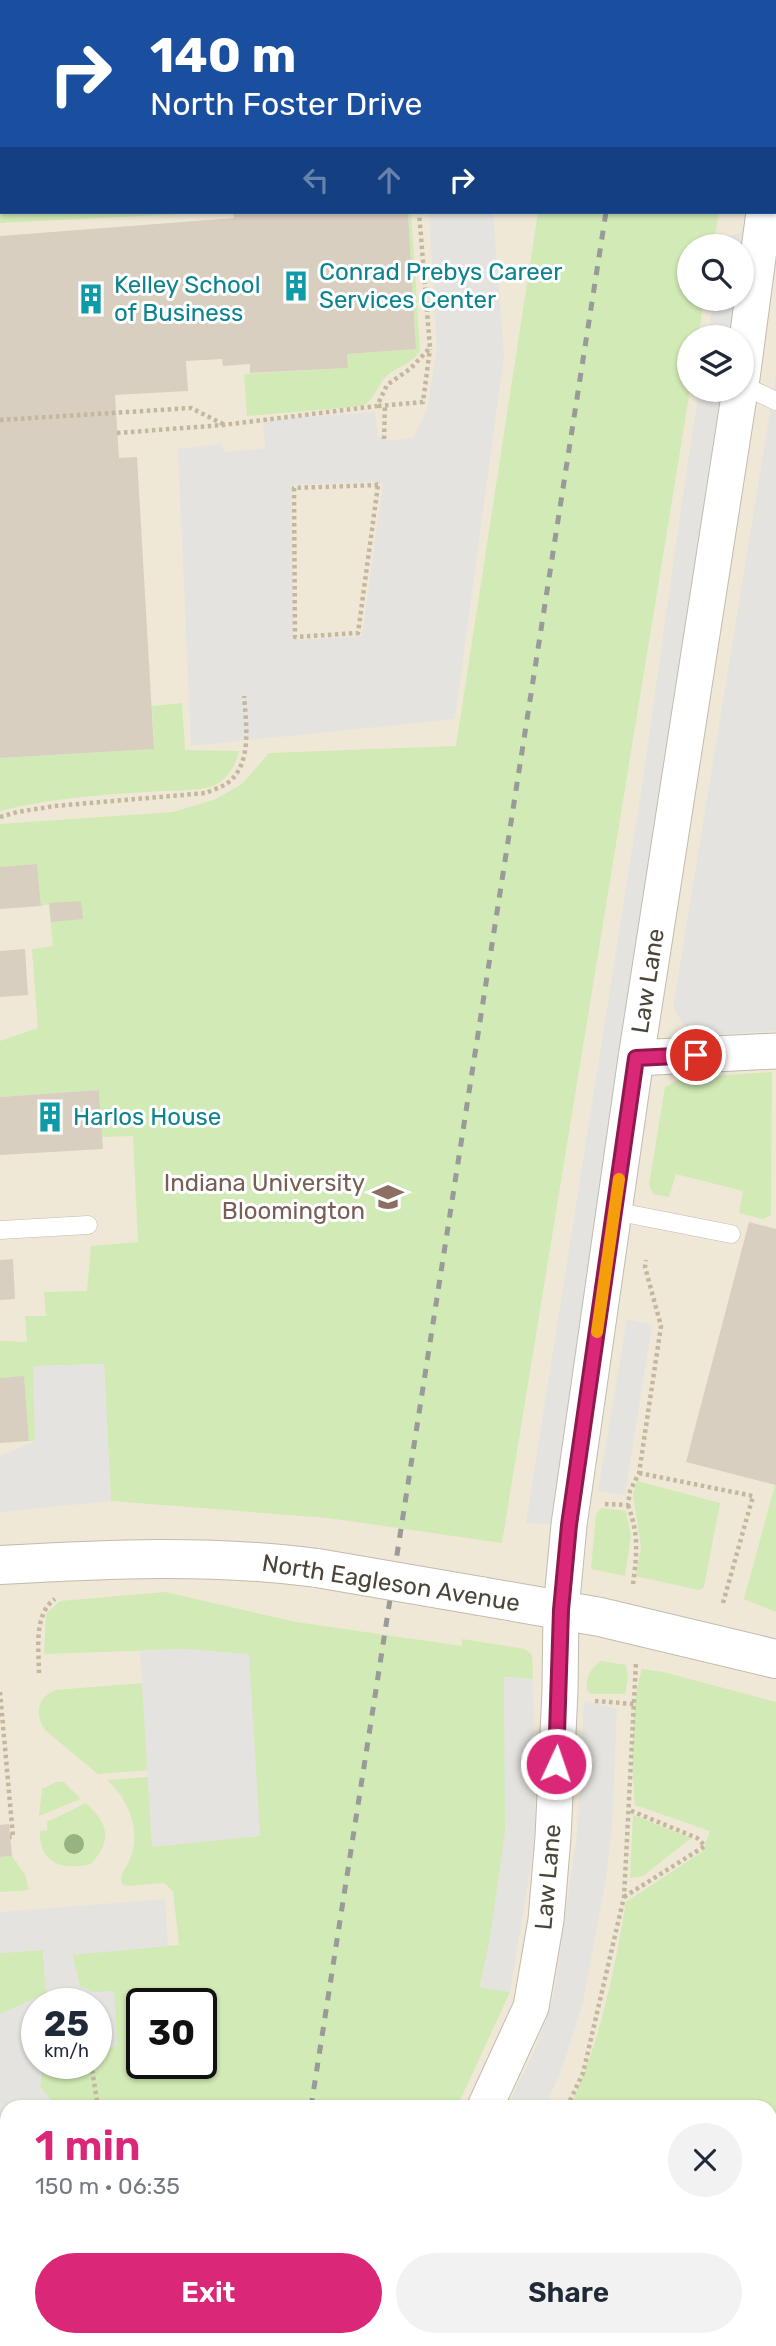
<!DOCTYPE html>
<meta charset="utf-8">
<style>
body{margin:0;font-family:Rubik,sans-serif;background:#f2f2f3;color:#1f2937;height:100vh;display:flex;flex-direction:column;font-size:26px;white-space:nowrap}
*{box-sizing:border-box;margin:0}
p{font-size:23px;color:#747a83}
.icon{flex:none;width:38px;height:38px;fill:none;stroke:currentColor;stroke-width:2;stroke-linecap:round;stroke-linejoin:round}
.map{position:relative;flex:1;overflow:hidden}
.side{position:absolute;left:0px;top:2100px;width:777px;height:247px;display:flex;flex-direction:column;background:#fff;border-radius:21px 21px 0 0;box-shadow:0 2px 5px #0004}
.side>*{flex:none}
.banner{position:absolute;left:0px;top:0px;width:777px;height:214px;box-shadow:0 2px 5px #0004;background:#1a4fa0;color:#fff;overflow:hidden}
.buttons{position:absolute;left:677px;top:234px;display:grid;gap:14px}
.buttons a{display:grid;place-items:center;width:77px;height:77px;border-radius:50%;background:#fff;box-shadow:0 2px 5px #0004;font-size:35px}
.speed{position:absolute;left:21px;top:1988px;display:flex;gap:14px;font-size:35px;font-weight:700;text-align:center}
.speed>*{display:grid;place-content:center;width:91px;height:91px;border-radius:50%;background:#fff;box-shadow:0 2px 5px #0004;line-height:1}
.speed small{font-size:18px;font-weight:400}
.speed .limit{border:4px solid #111;border-radius:10px;background:#fff;color:#111}
.pin{position:absolute;display:grid;place-items:center;width:60px;height:60px;color:#fff;margin:-30px;border:4px solid #fff;border-radius:50%;box-shadow:0 2px 7px #0007}
.me{position:absolute;width:77px;margin:-38px;rotate:3deg;stroke-linejoin:round;filter:drop-shadow(0 0 5px #0008)}
.turn{display:flex;align-items:center;gap:24px;height:147px;padding:0 35px;font-size:32px}
.turn .icon{width:91px;height:91px;stroke-width:2.5}
.turn b{display:block;font-size:49px;line-height:60px}
.lanes{display:flex;align-items:center;height:66px;padding:0 35px;background:#0003;justify-content:center;gap:35px;direction:ltr}
.lanes .off{opacity:.35}
.round{display:grid;place-items:center;flex:none;width:74px;height:74px;border-radius:37px;background:#f2f2f3}
.head{display:flex;align-items:center;justify-content:space-between;height:119px;padding:0 35px}
h1{font-size:42px;font-weight:600;line-height:52px;color:#db2777}
.button{display:flex;gap:14px;margin-top:auto;padding:14px 35px}
.button a{flex:1;height:80px;border-radius:42px;background:#db2777;color:#fff;font-size:28px;font-weight:600;line-height:80px;text-align:center}
.button a+a{background:#f2f2f3;color:#1f2937}
.map>svg:first-child{display:block}
.education{fill:#efe8d6;fill-rule:evenodd}
.green{fill:#d2eab5;fill-rule:evenodd}
.parking{fill:#e5e3e0;fill-rule:evenodd}
.building{fill:#d8cfc1}
.lines{fill:none;stroke-linecap:round;stroke-linejoin:round}
.service-casing{stroke:#c2bbae;stroke-width:19}
.minor-casing{stroke:#c2bbae;stroke-width:37}
.tertiary-casing{stroke:#c2bbae;stroke-width:40}
.path{stroke:#c4b79f;stroke-width:4.5;stroke-dasharray:3.5 3.5;stroke-linecap:butt}
.service{stroke:#fff;stroke-width:18}
.minor{stroke:#fff;stroke-width:35}
.tertiary{stroke:#fff;stroke-width:38}
.rail{stroke:#9a9a9a;stroke-width:5;stroke-dasharray:9 9;stroke-linecap:butt}
.tertiary-bridge-casing{stroke:#c2bbae;stroke-width:40;stroke-linecap:butt}
.tertiary-bridge{stroke:#fff;stroke-width:38}
.tree{fill:#97b381}
.route-casing{stroke:#8e194d;stroke-width:18}
.route{stroke:#db2777;stroke-width:12}
.slow{stroke:#f59e0b;stroke-width:12}
.labels{text-anchor:middle;dominant-baseline:central;stroke-width:6;stroke-linejoin:round;paint-order:stroke}
.culture-label{font-size:24px;fill:#0d838f;stroke:#fff;text-anchor:start}
.street-label{font-size:24px;fill:#4b4439;stroke:#fff}
.education-label{font-size:24px;fill:#785e54;stroke:#fff;text-anchor:end}
</style>
<div class="map">
<svg width="776" height="2346" viewBox="0 0 776 2346">
<rect width="100%" height="100%" fill="#f6f3ec"/>
<path class="education" d="M0,0H776V2346H0ZM2,2H775V212H2ZM690,247H742V299H690ZM690,338H742V390H690ZM37,2004H96V2063H37ZM142,2004H201V2063H142ZM7,2107H770V2340H7Z"/>
<path class="green" d="M0,184H2V212H221L0,223Z
M394,212H411L420,350C411,365 401,364 388,375C377,384 377,397 363,406L247,416L244,374L348,368L347,354L416,349L408,214H394Z
M538,212H719L713,247H690V299H704L698,338H690V390L502,1543L328,1518L111,1501L104,1364L34,1366L35,1441H29L24,1377L0,1378V1341L27,1342L25,1316H46L44,1292L87,1291L91,1246L138,1242L133,1136L102,1137L99,1090L0,1097V1041L38,1028L32,949L53,946L49,904L41,906L37,864L0,868V824L173,812L216,799L242,784L269,753L456,746Z
M182,703L185,750L239,751C236,766 226,782 210,787C192,792 165,790 145,792C97,795 47,799 0,811V758L154,749L152,706Z
M772,1072L771,1215L763,1219L739,1213L743,1191L676,1174L669,1197L653,1194L649,1185L665,1087L682,1078Z
M637,1481L720,1503L704,1587L699,1590L635,1576L641,1548L633,1495Z
M775,1485H776V1612L744,1599Z
M601,1508L626,1511L631,1536L625,1576L591,1569L596,1515Z
M165,1592L296,1622L462,1646V1639L525,1649L532,1655L533,1679L505,1677L536,1834L534,1849L529,1854L489,1944L480,1986L510,1992L457,2107H51V2100L40,2087L42,2071L48,2063H96V2049L117,2046L92,1992L80,1986L72,1954L179,1945L173,1891L164,1883L127,1886L122,1884C118,1874 127,1868 130,1859C142,1830 128,1799 107,1780L148,1777L153,1847L186,1649L44,1654L46,1614L60,1601ZM142,2004H201V2063H142Z
M601,1661L626,1665L628,1678L625,1694H592L588,1692C584,1680 590,1668 601,1661Z
M642,1669L663,1672L776,1702V2346H705L692,2340H770V2107H570C600,2042 614,1973 626,1902L703,1851L710,1831L635,1805C631,1770 631,1701 642,1669Z
M142,1683L149,1770L98,1774L45,1730C34,1714 37,1697 56,1690Z
M56,1782H64L81,1799L39,1816L42,1789Z
M86,1803C108,1823 113,1840 91,1864C64,1871 38,1863 40,1831L47,1830V1822Z
M633,1815L691,1838L643,1876L630,1878Z
M12,1856L25,1875L29,1890L0,1892V1857Z
M43,1950L46,1994L0,2014V1953Z
M0,2120H7V2340H383V2346H0Z
M452,2340H575L564,2346H451Z"/>
<path class="parking" d="M429,212H493L504,355L455,719L191,746L178,449L220,444L226,452L265,448L263,420L375,412L378,437L391,441L414,437L427,410L437,349ZM378,482L383,483L362,636L294,640L291,485Z
M762,225L742,338H708L714,299H742V247H723L724,238Z
M776,375V1031L707,1035L697,1033L685,1027L673,1008Z
M699,390H740L569,1525L526,1523L642,786L681,508Z
M627,1319L652,1325L625,1495L598,1491Z
M104,1364L111,1501L0,1512V1456L35,1441L33,1366Z
M186,1649L249,1654L260,1836L152,1847L140,1651Z
M504,1677L533,1679L536,1834L510,1992L480,1987L489,1944L505,1832Z
M584,1701L617,1709L612,1826L607,1873L583,2002L562,2069L545,2107H507L534,2052L553,1999L578,1826Z
M165,1899L168,1946L72,1955L80,1986L92,1992L114,1991L117,2046L96,2049V2004H37V2063H48L42,2071L40,2087L51,2100V2107H7V2119L0,2120V2014L46,1993L43,1950L0,1953V1912Z"/>
<path class="building" d="M233,212L408,213L416,349L347,354L348,368L250,373V364L223,366L222,359L186,361L188,391L115,395L119,458L137,457L154,749L0,758V236L234,218Z
M37,864L41,906L0,909V867Z
M81,901L83,919L51,922L49,903Z
M25,949L28,995L0,997V951Z
M99,1090L103,1149L0,1155V1097Z
M749,1222L776,1229V1485L686,1462Z
M13,1259L15,1299L0,1300V1260Z
M24,1376L29,1441L0,1443V1378Z
M9,1824L12,1856L0,1857V1825Z"/>
<g class="lines">
<g class="service-casing">
<path id="service" d="M742,385L776,401
M614,1211L731,1234
M0,1230L88,1225"/>
</g>
<g class="minor-casing">
<path id="minor" d="M380,0V2
M775,23L776,22
M0,38H2
M0,79H2
M775,127L776,122
M742,378L764,212
M636,1058L776,1051
M485,2107L531,2007L546,1920L553,1837L560,1691L561,1610L569,1525L636,1058L740,390
M414,2346L415,2340"/>
</g>
<g class="tertiary-casing">
<path id="tertiary" d="M0,1565C106,1559 211,1554 317,1568
M480,1596L600,1617L776,1659"/>
</g>
<path class="path" d="M125,0V2
M709,2L728,0
M0,175H2
M378,406L423,402L430,349
M0,420L191,408L223,424
M117,433L223,425L377,406L387,385L410,369L430,348L419,212
M384,439L385,405
M378,485L294,488L295,637L358,633L378,485V482
M0,817L17,812L55,806L206,793C212,790 220,788 226,784C253,766 246,723 244,696
M639,1473L753,1496L723,1603
M605,1504L628,1505L630,1491L639,1473L661,1326L645,1267L646,1260
M628,1505C639,1536 637,1552 633,1584
M39,1673C39,1651 33,1614 55,1599
M0,1692L13,1837H10
M595,1701L634,1704
M624,1897L705,1846L697,1838L629,1810
M91,2063L98,2107
M567,2107L583,2073L624,1897L636,1662
M165,2340L167,2346
M663,2340L684,2346
M594,2346L617,2340"/>
<use href="#service" class="service"/>
<use href="#minor" class="minor"/>
<use href="#tertiary" class="tertiary"/>
<path class="rail" d="M638,2L639,0
M311,2107L606,212
M273,2346L274,2340"/>
<g class="tertiary-bridge-casing">
<path id="tertiary-bridge" d="M317,1568L480,1596"/>
</g>
<use href="#tertiary-bridge" class="tertiary-bridge"/>
</g>
<circle class="tree" cx="74" cy="1844" r="10"/>
<g class="lines">
<g class="route-casing">
<path id="route" d="M556,1764L561,1610L569,1525L636,1058L696,1055"/>
</g>
<use href="#route" class="route"/>
<path class="slow" d="M597,1332L619,1179"/>
</g>
<defs>
<g id="building-bare" transform="scale(2.415)"><path d="M-4-6H4V6H1V3H-1V6H-4ZM-2.5-4.3h1.7v1.8h-1.7ZM.8-4.3h1.7v1.8H.8ZM-2.5-1h1.7V.8h-1.7ZM.8-1h1.7V.8H.8Z" fill="#0f9aa8" stroke="#fff" stroke-width="2.5" paint-order="stroke"/></g>
<g id="university-bare" transform="scale(2.415)"><path d="M0-5L7-2L0 1L-7-2ZM-4 1L0 2.5L4 1V4Q0 6-4 4Z" fill="#8d6e63" stroke="#fff" stroke-width="2.5" paint-order="stroke"/></g>
</defs>
<g fill-rule="evenodd">
<use href="#building-bare" x="296" y="286"/>
<use href="#building-bare" x="91" y="299"/>
<use href="#building-bare" x="50" y="1117"/>
<use href="#university-bare" x="388" y="1197"/>
</g>
<g class="labels">
<g class="culture-label">
<text x="319" y="272">Conrad Prebys Career<tspan x="319" dy="28">Services Center</tspan></text>
<text x="114" y="285">Kelley School<tspan x="114" dy="28">of Business</tspan></text>
<text x="73" y="1117">Harlos House</text>
</g>
<g class="street-label">
<text transform="translate(648 981) rotate(-81)">Law Lane</text>
<text transform="translate(391 1583) rotate(9)">North Eagleson Avenue</text>
<text transform="translate(548 1877) rotate(-85)">Law Lane</text>
</g>
<g class="education-label">
<text x="365" y="1183">Indiana University<tspan x="365" dy="28">Bloomington</tspan></text>
</g>
</g>
</svg>
<div class="buttons">
<a><svg class="icon" aria-label="search" viewBox="0 0 24 24"><circle cx="10" cy="10" r="6"/><path d="M15 15l6 6"/></svg></a>
<a><svg class="icon" aria-label="layers" viewBox="0 0 24 24"><path d="M12 4l9 5-9 5-9-5zM3 14l9 5 9-5"/></svg></a>
</div>
<div class="speed"><div>25<small>km/h</small></div><div class="limit">30</div></div>
<div class="pin" style="left:696px;top:1055px;background:#d93025"><svg class="icon" aria-label="arrive" viewBox="0 0 24 24"><path d="M6 21V4h12l-3 4 3 4H6"/></svg></div>
<svg class="me" style="left:556px;top:1764px" viewBox="-20 -20 40 40"><circle r="17" fill="#db2777" stroke="#fff" stroke-width="3"/><path d="M0-11L8 9 0 5-8 9z" fill="#fff"/></svg>
<div class="banner">
<div class="turn"><svg class="icon" aria-label="right" viewBox="0 0 24 24"><path d="M7 20v-9h11M14 6l5 5-5 5"/></svg><div><b>140 m</b>North Foster Drive</div></div>
<div class="lanes"><svg class="icon off" aria-label="left" viewBox="0 0 24 24"><path d="M17 20v-9H6M10 6l-5 5 5 5"/></svg><svg class="icon off" aria-label="ahead" viewBox="0 0 24 24"><path d="M12 20V5M6 11l6-6 6 6"/></svg><svg class="icon" aria-label="right" viewBox="0 0 24 24"><path d="M7 20v-9h11M14 6l5 5-5 5"/></svg></div>
</div>
<section class="side">
<div class="head"><div><h1>1 min</h1><p>150 m · 06:35</p></div><a class="round"><svg class="icon" aria-label="close" viewBox="0 0 24 24"><path d="M6 6l12 12M18 6L6 18"/></svg></a></div>
<div class="button"><a>Exit</a><a>Share</a></div>
</section>
</div>
